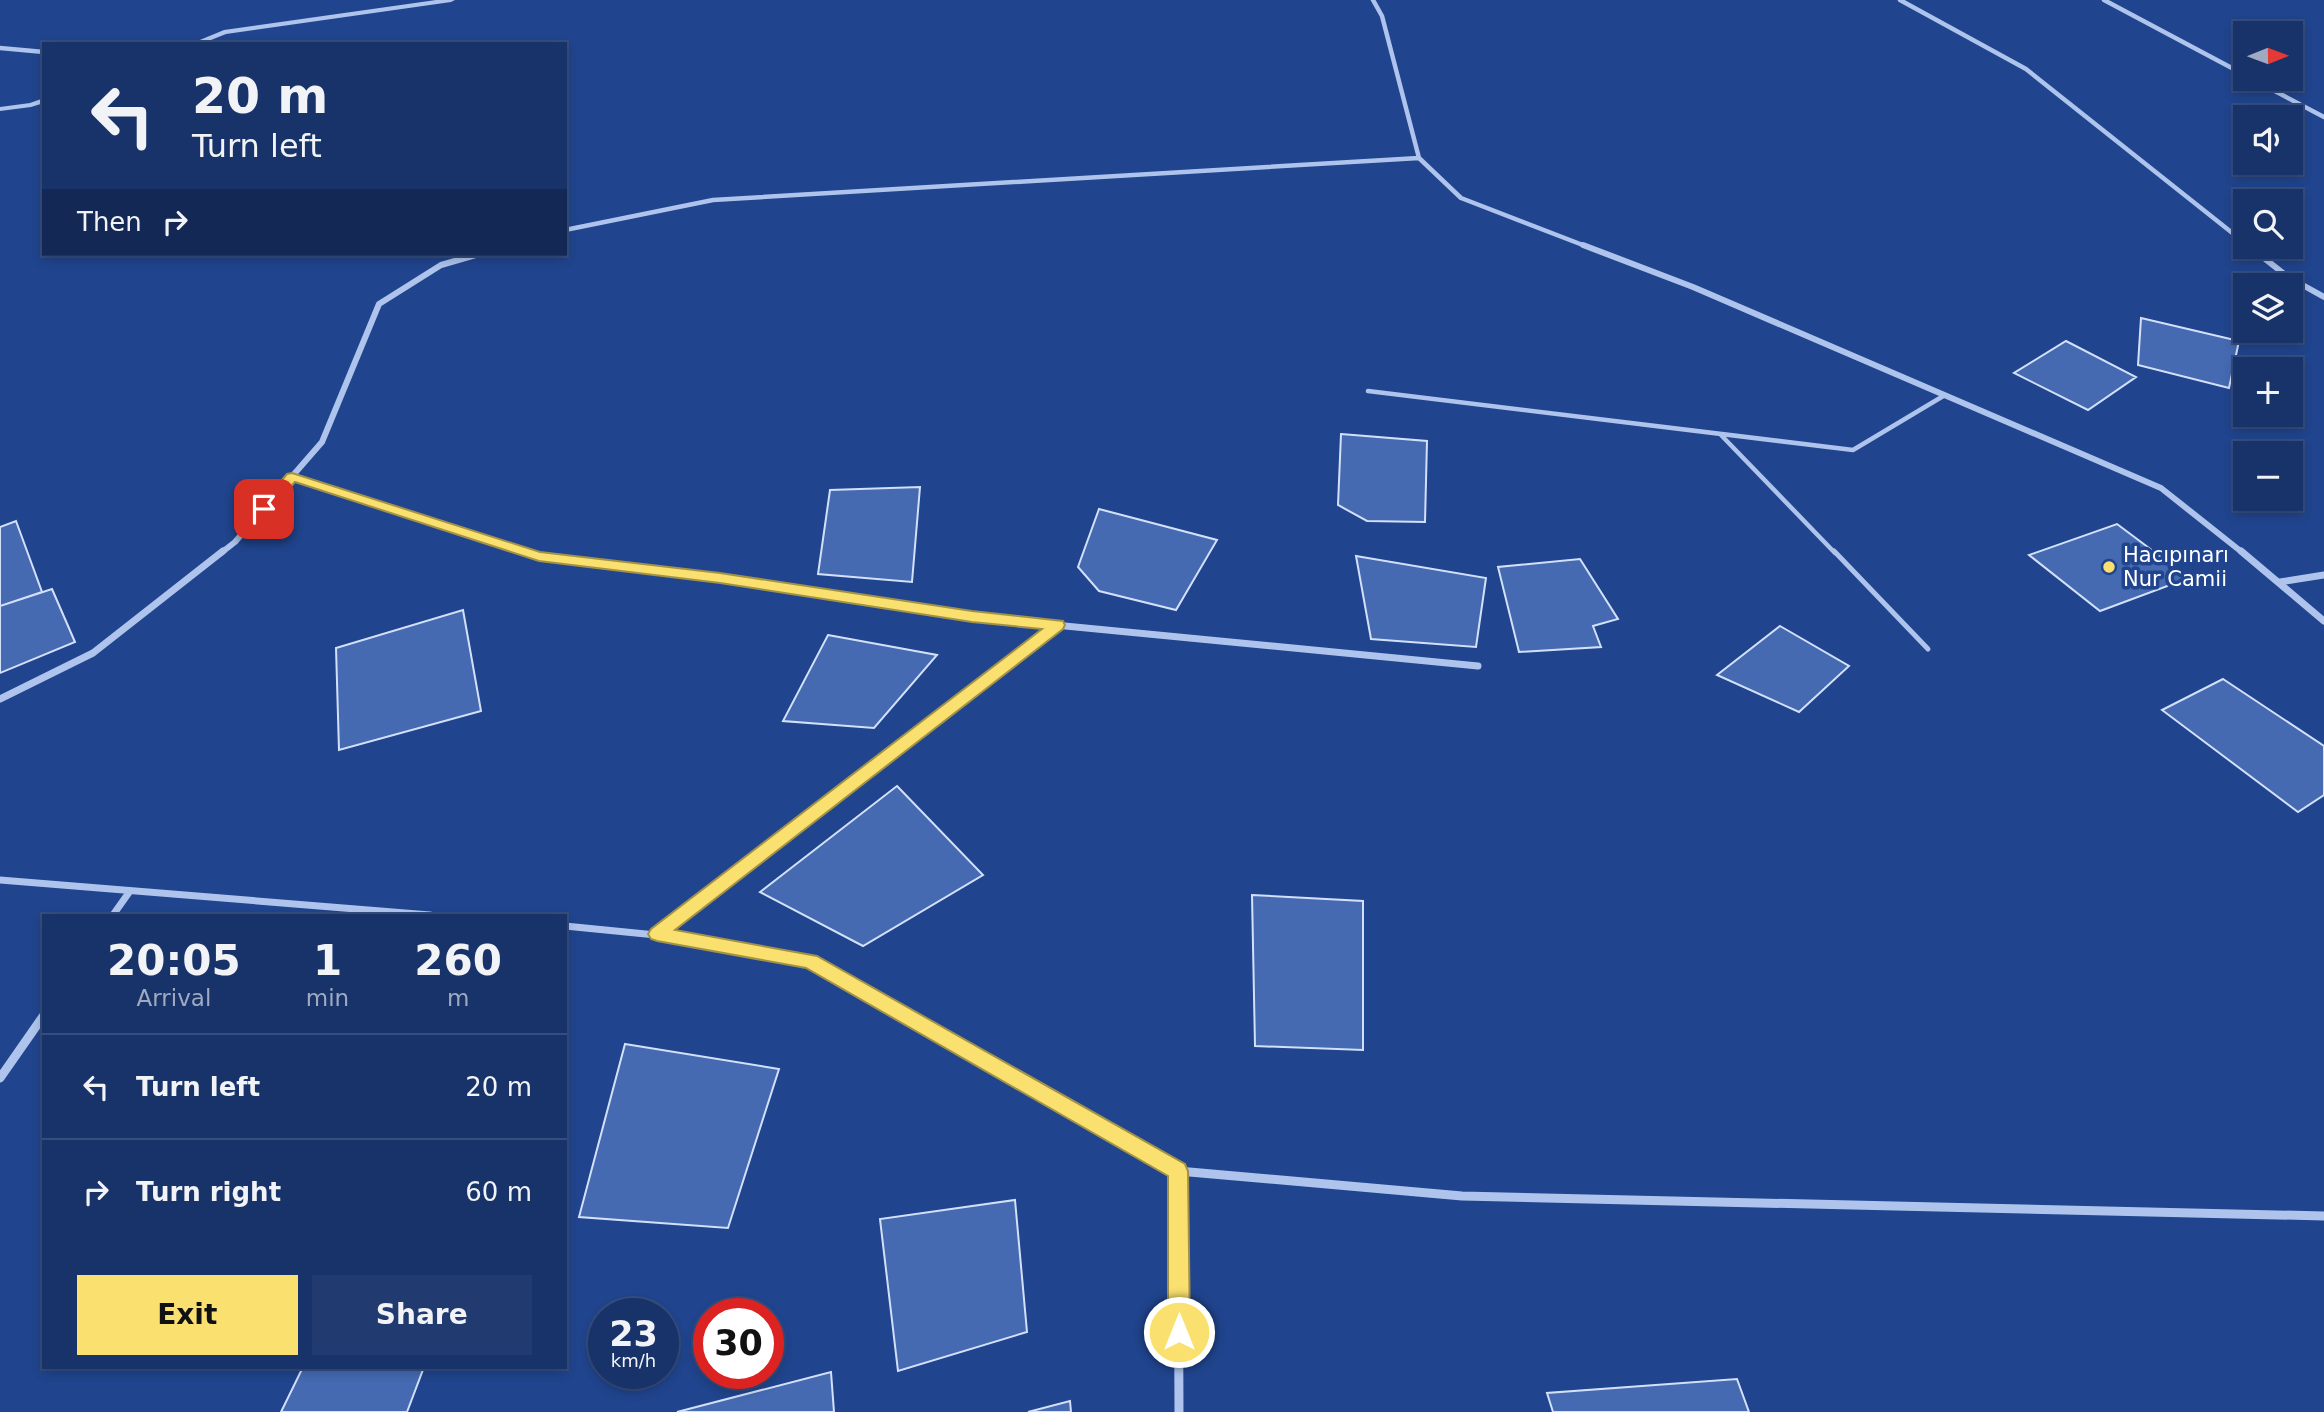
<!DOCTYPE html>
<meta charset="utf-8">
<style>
body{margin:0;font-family:"DejaVu Sans",sans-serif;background:#213b70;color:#f1f3f6;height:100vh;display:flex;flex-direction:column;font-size:26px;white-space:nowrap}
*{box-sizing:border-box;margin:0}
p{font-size:23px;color:#9faac1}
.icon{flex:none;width:38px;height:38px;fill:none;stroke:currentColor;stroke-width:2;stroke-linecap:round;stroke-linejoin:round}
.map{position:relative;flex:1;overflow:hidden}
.panel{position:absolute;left:42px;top:914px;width:525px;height:455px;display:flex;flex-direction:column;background:#18336a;border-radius:0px;box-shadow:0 4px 10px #0003,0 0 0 2px #364e7e}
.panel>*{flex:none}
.hud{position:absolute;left:42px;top:42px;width:525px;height:214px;border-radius:0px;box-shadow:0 4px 10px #0003,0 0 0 2px #364e7e;background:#18336a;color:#f1f3f6;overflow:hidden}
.needle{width:46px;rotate:89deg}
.buttons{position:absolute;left:2233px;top:21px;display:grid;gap:14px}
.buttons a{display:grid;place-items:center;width:70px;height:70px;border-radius:0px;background:#18336a;box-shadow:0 4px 10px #0003,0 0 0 2px #364e7e;font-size:35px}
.speed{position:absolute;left:588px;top:1298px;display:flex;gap:14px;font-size:35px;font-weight:700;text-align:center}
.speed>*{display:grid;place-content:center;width:91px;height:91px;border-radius:50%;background:#18336a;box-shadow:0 4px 10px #0003,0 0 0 2px #364e7e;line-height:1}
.speed small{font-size:18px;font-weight:400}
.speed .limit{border:10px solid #d22;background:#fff;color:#111}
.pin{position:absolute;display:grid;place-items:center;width:60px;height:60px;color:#fff;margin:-30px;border-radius:14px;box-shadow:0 4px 10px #0006}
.me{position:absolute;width:77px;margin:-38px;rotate:0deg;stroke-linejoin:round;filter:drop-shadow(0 0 5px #0008)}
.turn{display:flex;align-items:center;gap:24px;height:147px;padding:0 35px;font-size:32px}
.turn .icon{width:91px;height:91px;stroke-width:2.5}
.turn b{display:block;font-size:49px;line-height:60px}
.then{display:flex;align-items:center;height:66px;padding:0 35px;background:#0003;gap:14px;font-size:26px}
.eta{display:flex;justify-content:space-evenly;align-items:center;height:119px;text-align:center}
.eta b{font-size:42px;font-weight:700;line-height:49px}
.button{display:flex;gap:14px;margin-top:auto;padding:14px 35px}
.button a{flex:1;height:80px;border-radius:0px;background:#f9e06f;color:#111;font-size:28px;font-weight:700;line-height:80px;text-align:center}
.button a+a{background:#213b70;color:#f1f3f6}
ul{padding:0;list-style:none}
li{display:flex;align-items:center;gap:21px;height:105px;padding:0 35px;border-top:2px solid #364e7e}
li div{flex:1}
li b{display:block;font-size:26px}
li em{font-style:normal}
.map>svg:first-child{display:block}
.building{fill:#456ab2;stroke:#d3e0f9;stroke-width:2}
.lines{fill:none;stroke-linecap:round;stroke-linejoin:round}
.service-far1{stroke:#aec4ec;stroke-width:4.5}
.service{stroke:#aec4ec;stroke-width:5}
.minor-far3{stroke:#aec4ec;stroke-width:4.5}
.minor-far2{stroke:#aec4ec;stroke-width:6}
.minor-far1{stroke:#aec4ec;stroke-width:7}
.minor{stroke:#aec4ec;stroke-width:9}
.tertiary{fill:#aec4ec;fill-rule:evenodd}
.route{fill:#f9e06f;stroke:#a29248;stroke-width:2}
.poi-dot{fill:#f9e06f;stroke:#20448d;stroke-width:2.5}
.labels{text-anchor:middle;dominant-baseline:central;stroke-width:7;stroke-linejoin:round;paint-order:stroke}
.poi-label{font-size:21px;fill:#fff;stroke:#20448d;text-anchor:start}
</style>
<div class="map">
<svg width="2324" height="1412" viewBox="0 0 2324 1412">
<rect width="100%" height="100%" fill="#20448d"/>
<path class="building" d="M2141,318L2239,341L2229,388L2138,365Z
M2066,341L2136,377L2088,410L2014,373Z
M1341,434L1427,441L1425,522L1367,521L1338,505Z
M920,487L912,582L818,574L830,490Z
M1099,509L1217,540L1176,610L1099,591L1078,567Z
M16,521L42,592L0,606V527Z
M2117,524L2189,578L2100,611L2029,555Z
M1356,556L1486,578L1476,647L1371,639Z
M1580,559L1618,619L1593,626L1601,647L1519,652L1498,567Z
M52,589L75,642L0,673V606Z
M463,610L481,711L339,750L336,648Z
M1780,626L1849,666L1799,712L1717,675Z
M828,635L937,655L874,728L783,721Z
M2223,679L2324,746V795L2298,812L2162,710Z
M897,786L983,875L863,946L760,892Z
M1252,895L1363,901V1050L1255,1046Z
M625,1044L779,1069L728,1228L579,1217Z
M1015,1200L1027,1332L898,1371L880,1219Z
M303,1367H424L407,1412H281Z
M831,1372L834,1412H677Z
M1737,1379L1749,1412H1553L1547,1393Z
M1070,1401L1071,1412H1028Z"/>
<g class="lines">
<path class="service-far1" d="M1368,391L1853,450L1945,395
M1721,435L1835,553"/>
<path class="service" d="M1834,551L1928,649"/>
<path class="minor-far3" d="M1373,0L1382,16L1419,158L1461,198L1588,247
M1900,0L2026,69L2245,243
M2104,0L2245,75
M0,48L44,52
M2252,79L2324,117
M565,230L713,200L1419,158"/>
<path class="minor-far2" d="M1583,245L1693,287L2161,488L2243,553
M2250,247L2288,277L2324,297
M292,477L530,553
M221,553L235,542L322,442L379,304L441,265L479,254"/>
<path class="minor-far1" d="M524,551L539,556L720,578L972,617L1478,666
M2241,551L2324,621
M2280,582L2324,575
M0,699L93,653L223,551
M0,880L430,915
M113,915L130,891
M565,926L666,936
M657,934L1057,625"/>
<path class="minor" d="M655,934L810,961L1178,1171L1462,1196L2324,1216
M0,1078L44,1015
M1178,1171L1179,1412"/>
<path class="tertiary" d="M436,0H455L451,2L226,34L201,44H190L224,30Z
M44,98V103L31,107L0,111V107L30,103Z"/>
</g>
<path class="route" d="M292,473L540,552L720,573L972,611L1063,621L1065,625L1063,629L675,930L817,956L1185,1164L1188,1171L1190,1332L1186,1339L1179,1342L1171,1339L1168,1332V1176L806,968L657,941L651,939L648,934L651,929L1042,629L972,622L720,583L539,561L295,482L269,512H259V506L287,474Z"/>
<circle class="poi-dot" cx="2109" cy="567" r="7"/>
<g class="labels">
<g class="poi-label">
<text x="2123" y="555">Hacıpınarı<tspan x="2123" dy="24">Nur Camii</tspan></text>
</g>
</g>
</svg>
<div class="buttons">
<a><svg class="needle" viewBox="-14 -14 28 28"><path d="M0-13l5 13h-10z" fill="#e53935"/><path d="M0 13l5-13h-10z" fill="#9faac1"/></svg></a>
<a><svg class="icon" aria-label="sound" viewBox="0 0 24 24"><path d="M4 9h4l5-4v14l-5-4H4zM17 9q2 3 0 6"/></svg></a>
<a><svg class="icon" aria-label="search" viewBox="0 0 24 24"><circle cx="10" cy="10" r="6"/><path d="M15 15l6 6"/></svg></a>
<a><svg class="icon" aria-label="layers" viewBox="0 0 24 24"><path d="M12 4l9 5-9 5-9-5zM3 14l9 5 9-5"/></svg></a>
<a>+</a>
<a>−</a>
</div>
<div class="speed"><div>23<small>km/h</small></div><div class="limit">30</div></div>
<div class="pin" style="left:264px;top:509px;background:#d93025"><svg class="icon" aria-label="arrive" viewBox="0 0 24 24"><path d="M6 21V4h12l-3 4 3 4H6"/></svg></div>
<svg class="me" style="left:1179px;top:1332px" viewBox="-20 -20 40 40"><circle r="17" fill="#f9e06f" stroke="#fff" stroke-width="3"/><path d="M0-11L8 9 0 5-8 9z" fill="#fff"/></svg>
<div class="hud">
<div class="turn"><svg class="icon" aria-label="left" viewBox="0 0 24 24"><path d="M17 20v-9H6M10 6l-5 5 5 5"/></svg><div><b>20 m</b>Turn left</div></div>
<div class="then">Then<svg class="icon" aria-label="right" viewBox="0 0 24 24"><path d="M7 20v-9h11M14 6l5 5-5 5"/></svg></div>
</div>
<section class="panel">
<div class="eta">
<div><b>20:05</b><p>Arrival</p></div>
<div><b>1</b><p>min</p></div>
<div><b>260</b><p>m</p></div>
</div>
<ul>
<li><svg class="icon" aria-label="left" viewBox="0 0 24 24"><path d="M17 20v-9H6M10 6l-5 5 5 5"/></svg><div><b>Turn left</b></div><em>20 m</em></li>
<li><svg class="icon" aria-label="right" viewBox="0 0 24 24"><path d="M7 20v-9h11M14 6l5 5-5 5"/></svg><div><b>Turn right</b></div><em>60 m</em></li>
</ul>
<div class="button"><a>Exit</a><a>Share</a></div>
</section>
</div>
